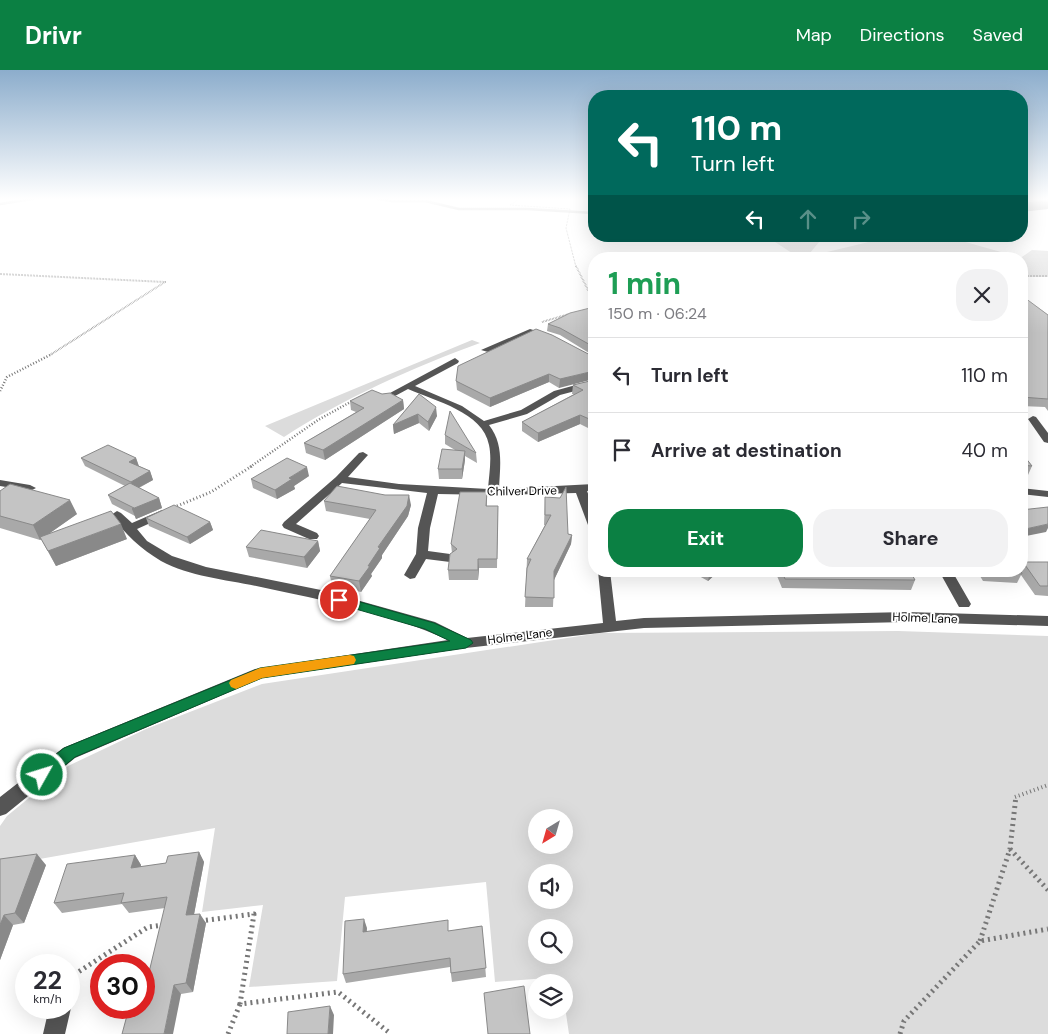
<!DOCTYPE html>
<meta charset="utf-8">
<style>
body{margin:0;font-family:"DM Sans",sans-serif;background:#f2f2f3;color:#2b2b33;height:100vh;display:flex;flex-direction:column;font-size:19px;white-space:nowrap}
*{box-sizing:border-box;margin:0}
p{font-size:16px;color:#7c7c81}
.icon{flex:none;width:28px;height:28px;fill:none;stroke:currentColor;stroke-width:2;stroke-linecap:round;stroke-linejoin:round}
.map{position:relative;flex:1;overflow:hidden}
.sheet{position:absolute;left:588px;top:182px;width:440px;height:325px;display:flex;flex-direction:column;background:#fff;border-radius:20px;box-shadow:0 5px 20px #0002}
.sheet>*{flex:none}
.hud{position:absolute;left:588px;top:20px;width:440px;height:152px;border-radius:20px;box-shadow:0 5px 20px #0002;background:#00695c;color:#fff;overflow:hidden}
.needle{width:32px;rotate:217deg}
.fabs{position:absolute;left:528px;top:739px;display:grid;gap:10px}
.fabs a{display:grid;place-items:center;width:45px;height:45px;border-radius:50%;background:#fff;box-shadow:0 5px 20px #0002;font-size:25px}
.speed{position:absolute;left:15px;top:884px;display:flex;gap:10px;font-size:25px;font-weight:700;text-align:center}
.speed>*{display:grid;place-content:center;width:65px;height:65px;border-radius:50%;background:#fff;box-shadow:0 5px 20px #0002;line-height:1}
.speed small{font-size:12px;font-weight:400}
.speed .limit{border:8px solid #d22;background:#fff;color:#111}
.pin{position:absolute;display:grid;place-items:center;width:42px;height:42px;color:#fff;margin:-21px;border:2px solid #fff;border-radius:50%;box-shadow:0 1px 5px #0007}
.me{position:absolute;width:55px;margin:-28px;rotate:51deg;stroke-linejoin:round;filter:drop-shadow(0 0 4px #0008)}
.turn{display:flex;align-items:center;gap:18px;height:105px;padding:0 20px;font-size:22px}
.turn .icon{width:65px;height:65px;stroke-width:2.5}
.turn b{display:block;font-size:35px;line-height:42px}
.lanes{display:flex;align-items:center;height:48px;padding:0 20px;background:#0003;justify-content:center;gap:25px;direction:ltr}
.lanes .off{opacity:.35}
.round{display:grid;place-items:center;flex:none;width:52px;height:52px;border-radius:20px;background:#f2f2f3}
.headline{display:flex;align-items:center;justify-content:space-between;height:85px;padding:0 20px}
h1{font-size:30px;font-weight:700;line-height:38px;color:#1e9e55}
.cta{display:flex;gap:10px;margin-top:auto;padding:10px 20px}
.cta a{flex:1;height:58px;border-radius:20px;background:#0b8043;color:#fff;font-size:20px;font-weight:700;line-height:58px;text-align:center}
.cta a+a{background:#f2f2f3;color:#2b2b33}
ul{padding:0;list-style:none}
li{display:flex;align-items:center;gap:15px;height:75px;padding:0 20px;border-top:1px solid #e1e1e2}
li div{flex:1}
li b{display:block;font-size:19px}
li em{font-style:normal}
header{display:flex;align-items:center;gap:30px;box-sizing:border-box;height:70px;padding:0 25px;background:#0b8043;color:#fff}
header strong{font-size:24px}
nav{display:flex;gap:28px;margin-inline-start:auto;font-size:18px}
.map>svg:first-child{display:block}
.green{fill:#dcdcdc;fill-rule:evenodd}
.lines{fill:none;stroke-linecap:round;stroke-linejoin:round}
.stream{stroke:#a3a3a3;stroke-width:2.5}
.path-far5{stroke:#777;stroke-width:1;stroke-dasharray:0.5 1;stroke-linecap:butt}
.path-far4{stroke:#777;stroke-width:2;stroke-dasharray:0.5 1;stroke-linecap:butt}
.path-far3{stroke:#777;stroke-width:2.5;stroke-dasharray:1 2;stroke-linecap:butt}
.path-far2{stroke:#777;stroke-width:3;stroke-dasharray:1 2.5;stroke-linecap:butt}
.path-far1{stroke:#777;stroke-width:4;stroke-dasharray:1 3;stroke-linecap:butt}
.path{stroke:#777;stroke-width:5;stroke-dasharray:2 4;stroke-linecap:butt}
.minor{fill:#555;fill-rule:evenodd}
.wall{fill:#a9a9a9}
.shaded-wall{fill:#898989}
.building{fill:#c4c4c4;stroke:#898989}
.route{fill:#0b8043;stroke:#07532c}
.slow{fill:#f59e0b}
.labels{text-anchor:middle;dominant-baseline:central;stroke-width:4;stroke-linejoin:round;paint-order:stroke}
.street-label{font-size:12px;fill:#000;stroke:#fff}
</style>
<header>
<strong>Drivr</strong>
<nav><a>Map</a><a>Directions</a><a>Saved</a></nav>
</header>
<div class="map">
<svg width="1048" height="964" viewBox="0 0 1048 964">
<rect width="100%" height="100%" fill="#fff"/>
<path class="green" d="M766,166H832L819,172L810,183L826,189H801Z
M894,166H944L1001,182L977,189H847L827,182Z
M1032,180L1048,181V207H1021V189H1019Z
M472,270L480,273C412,298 344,328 284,367L265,356Z
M898,561L1048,566V964H569L564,930V912H561L560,907L495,912L486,812L345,827L337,911L249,917L263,835L202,842L215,758L0,796V756L7,746L68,696L146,659L262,614L600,563ZM536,748H564V775H536ZM536,802H564V830H536ZM536,858H564V885H536Z"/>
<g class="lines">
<path class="stream" d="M373,128L392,131H425L459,139H527L594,143
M0,134L38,128"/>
<path class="path-far5" d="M521,128L510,135L570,139L566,158L576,197"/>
<path class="path-far4" d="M576,196L594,232
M0,204L165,212L50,285
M1021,206H1048
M542,252L569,244"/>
<path class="path-far3" d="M0,321L7,307L52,284
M250,397L318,350L354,330"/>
<path class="path-far2" d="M177,436L211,422L252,396"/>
<path class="path-far1" d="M1015,727L1048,715"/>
<path class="path" d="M1010,779L1048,820
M200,851L254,844L240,934L338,922L391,964
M980,871L1010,779L1016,726
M69,908L148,857L164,855
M228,964L240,934
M900,964L904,951L980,871L1048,859"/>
<path class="minor" d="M530,259L550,265L546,267L533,264L488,282L481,280Z
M455,288L459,291L458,293L415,316L462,336L484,351L521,340L554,321L594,310V316L560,325L527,344L489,355C504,374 500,396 499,419L594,414V420L587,421L594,439V459L588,455L576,423L493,425L438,424L430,458L428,481L450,484L456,488L450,492L426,489L415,508L410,509L404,505L416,484L418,458L427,423L342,413L296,454L317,463L319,466L317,469H309L284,458L282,455L284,452L336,407L359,383L363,382L368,385L348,407L399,414L488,419C489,405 492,389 489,375C483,342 435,331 408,319L395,326L390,323Z
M1033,346L1036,347L1048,363V373L1044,372L1028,349Z
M0,410L30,415L36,418L30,421L0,416Z
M1021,418L1048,421V427L1021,424Z
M162,440L166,442L168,444L166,446L137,459L147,471L172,486L206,497L321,520L435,552L467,568L603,553L598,501H610L616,551L644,548L907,542L1048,546V556L907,552L644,558L466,578L262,608L75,688L6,744L0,746V727L63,678L255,599L448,570C392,544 322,530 261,517C229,510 191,507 161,491C141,479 125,464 111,445L117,441L121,443L132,453Z
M939,501H952L971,534L969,537H959Z
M69,932L71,938L65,964H43L49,938H69Z"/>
</g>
<path class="wall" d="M1021,225L1048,245V341L1045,337L1021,336Z
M594,237V286L560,265L547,261L548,254Z
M594,287L559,318L549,312L490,337L457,320L456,311Z
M594,310V361L580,354L538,372L522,361V352L574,324H572L573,315Z
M382,324L403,330L404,339L325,390L306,383L304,373L356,342L351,340L350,331Z
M419,324L437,346L429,361L419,353L394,364L393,355Z
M445,365L476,383L477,393L465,386V390L462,409H439L438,399L455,380L445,374Z
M1021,382L1032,396L1028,405L1021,404Z
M81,388H136L139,396L150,401L153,410L139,418L159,428L162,438L136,449L135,446L112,434L108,425L125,416L85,396Z
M309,406L294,416L295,419L277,429L253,418L251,409Z
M0,421L77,444L50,463L127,469L56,496L41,469L40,470L0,458Z
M487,422V436H498L497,498H479L478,510H449L448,500L452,483L451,474Z
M545,427L568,464L572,465L571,474L554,510L553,537H525L527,489L545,455H544Z
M324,431L411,435L408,446L382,485V488L371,504L372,506L361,522L332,516L330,506L370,449L326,441Z
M146,448L210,452L213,460L190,474L149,456Z
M318,471L320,481L307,498L249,487L246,477Z
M1023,492H1048V526L1035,525L1021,505L1017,513L983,511L977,501H1021V496Z
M690,501H719L708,511Z
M775,501H910L915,510L911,520L782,518Z
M199,782L204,792L194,844L206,853L193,922L181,924L145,919L165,838L129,843L122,834L62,843L54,833L135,785L141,795V797L166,793Z
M0,789L46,795L24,853L13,855L0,890Z
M482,856L486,907L452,912L450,897L346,913L343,904L367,858L366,862L449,861Z"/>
<path class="shaded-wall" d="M1048,131V139L1021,142V139L1024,133Z
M594,301V309L559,318L560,309Z
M549,304V312L490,337V328Z
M403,330L404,339L325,390L323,380Z
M436,337L437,346L429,361L428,352Z
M418,344L419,353L394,364L393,355Z
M580,345V354L538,372V363Z
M465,381V390L462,409V399Z
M136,388L139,397L129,392Z
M307,397L309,406L294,416L295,419L277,429L275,420L289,408Z
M150,401L153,410L134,420L131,412Z
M409,425L411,435L408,446L382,485V488L371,504L372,506L361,522L359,511Z
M159,428L162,438L136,449L132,439Z
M70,430L77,444L40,470L33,455Z
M210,452L213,460L190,474L187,467Z
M121,454L127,469L56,496L48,481Z
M1048,454V458L1046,462L1021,467V460Z
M572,465L571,474L554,510V501Z
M318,471L320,481L307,498L304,487Z
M478,489L479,498L478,510Z
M710,501H719L708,511Z
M199,782L204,792L192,855L186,845Z
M37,784L46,795L24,853L15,843Z
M135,785L141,795L138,808L131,798Z
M200,844L206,853L193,922L186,913Z
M4,845L13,855L0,890V855Z
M364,849L367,858L366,872L363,862Z
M174,915L181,924L173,964H164Z
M330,936L334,945L333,964H328Z"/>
<path class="building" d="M1021,128H1048V131L1024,133H1021Z
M1021,225L1048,245V329L1021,327Z
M594,237V277L560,258L548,254L570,243Z
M536,259L552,265L594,287V301L560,309L549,304L490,328L456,311L458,296Z
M594,310V351L580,345L538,363L522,352L583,320L573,315Z
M372,320L382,324L390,323L403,330L323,380L304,373L364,338L350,331Z
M419,324L436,337L428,352L418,344L393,355Z
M450,341L476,383L445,365Z
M108,375L136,388L129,392L150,401L131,412L81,388Z
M442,379L465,381L462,399H438Z
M1021,382L1032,396L1021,395Z
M287,388L307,397L289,408L292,409L275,420L251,409Z
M130,413L159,428L132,439L134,438L108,425Z
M10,414L70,430L33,455L0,446V421Z
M337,416L385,425H409L407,436L378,477L380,478L368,496H370L359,511L330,506L376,440L324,431Z
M566,417L568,464L572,465L554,501V528L525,527L527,498L531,489H527L551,445H545V427L560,428Z
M460,422H487L486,436H498L497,489H478V500H448L450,484L457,479L451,474Z
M174,435L210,452L187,467L146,448Z
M1048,437V454L1021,460V440Z
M111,441L121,454L48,481L40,467Z
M261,460L318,471L304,487L246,477Z
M1023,492H1048V516H1040Z
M782,501H910L915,510L785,509Z
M988,501H1021L1022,504L988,502Z
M199,782L186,845L200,844L186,913L174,915L164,964H122L129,938H144V919H145L167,827L121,833L124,823L54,833L67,794L135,785L131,798L166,793L168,786Z
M37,784L15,843L4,845L0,855V789Z
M364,849L363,862L448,850V861L482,856L486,898L451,903L450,888L343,904L345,851Z
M524,916L530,964H488L484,923Z
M330,936L328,964H287L288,942Z"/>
<linearGradient id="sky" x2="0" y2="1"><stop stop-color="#8cadcc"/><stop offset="0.49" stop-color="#fff"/><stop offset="1" stop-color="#fff" stop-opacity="0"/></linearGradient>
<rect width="1048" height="263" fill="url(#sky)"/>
<path class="route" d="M339,526L434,553L471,570L473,573L466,578L262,608L75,687L47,710L42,712L36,710L34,705L36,700L64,678L260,598L450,571L425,559L335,533L333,530Z"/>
<path class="slow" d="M350,585L354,586L356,590L354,594L262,608L236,619L231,617L229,613L231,610L260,598Z"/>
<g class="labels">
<g class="street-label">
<text transform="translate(522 421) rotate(-1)">Chilver Drive</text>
<text transform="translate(925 548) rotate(2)">Holme Lane</text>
<text transform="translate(520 566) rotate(-7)">Holme Lane</text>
</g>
</g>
</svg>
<div class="fabs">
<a><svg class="needle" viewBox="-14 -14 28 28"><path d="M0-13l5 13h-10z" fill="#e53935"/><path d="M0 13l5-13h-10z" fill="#7c7c81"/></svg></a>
<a><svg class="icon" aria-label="sound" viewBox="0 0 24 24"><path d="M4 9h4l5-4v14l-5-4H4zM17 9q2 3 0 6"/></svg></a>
<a><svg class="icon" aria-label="search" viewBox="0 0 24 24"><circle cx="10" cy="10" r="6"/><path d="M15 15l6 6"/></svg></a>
<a><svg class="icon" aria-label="layers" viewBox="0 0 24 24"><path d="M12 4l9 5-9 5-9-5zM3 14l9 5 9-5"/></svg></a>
</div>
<div class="speed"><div>22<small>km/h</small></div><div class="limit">30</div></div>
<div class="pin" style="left:339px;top:530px;background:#d93025"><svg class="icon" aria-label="arrive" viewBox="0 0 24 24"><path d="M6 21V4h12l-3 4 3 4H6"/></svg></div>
<svg class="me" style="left:42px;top:705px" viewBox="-20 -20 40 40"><circle r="17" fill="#0b8043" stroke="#fff" stroke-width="3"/><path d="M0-11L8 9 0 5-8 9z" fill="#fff"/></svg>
<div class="hud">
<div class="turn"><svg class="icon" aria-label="left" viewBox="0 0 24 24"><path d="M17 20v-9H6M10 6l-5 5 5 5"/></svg><div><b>110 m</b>Turn left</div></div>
<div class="lanes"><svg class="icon" aria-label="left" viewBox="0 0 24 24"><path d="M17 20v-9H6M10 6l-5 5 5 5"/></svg><svg class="icon off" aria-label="ahead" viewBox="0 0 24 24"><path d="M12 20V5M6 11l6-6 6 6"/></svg><svg class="icon off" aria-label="right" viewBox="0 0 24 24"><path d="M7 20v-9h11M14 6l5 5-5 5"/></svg></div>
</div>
<section class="sheet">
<div class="headline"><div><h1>1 min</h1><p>150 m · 06:24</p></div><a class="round"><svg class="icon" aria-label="close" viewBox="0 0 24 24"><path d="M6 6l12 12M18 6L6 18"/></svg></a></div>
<ul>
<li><svg class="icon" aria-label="left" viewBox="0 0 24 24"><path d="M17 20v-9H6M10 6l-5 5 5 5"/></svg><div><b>Turn left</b></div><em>110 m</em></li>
<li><svg class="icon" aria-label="arrive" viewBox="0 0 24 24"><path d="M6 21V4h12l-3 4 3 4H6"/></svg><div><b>Arrive at destination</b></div><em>40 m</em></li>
</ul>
<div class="cta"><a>Exit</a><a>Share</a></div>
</section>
</div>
